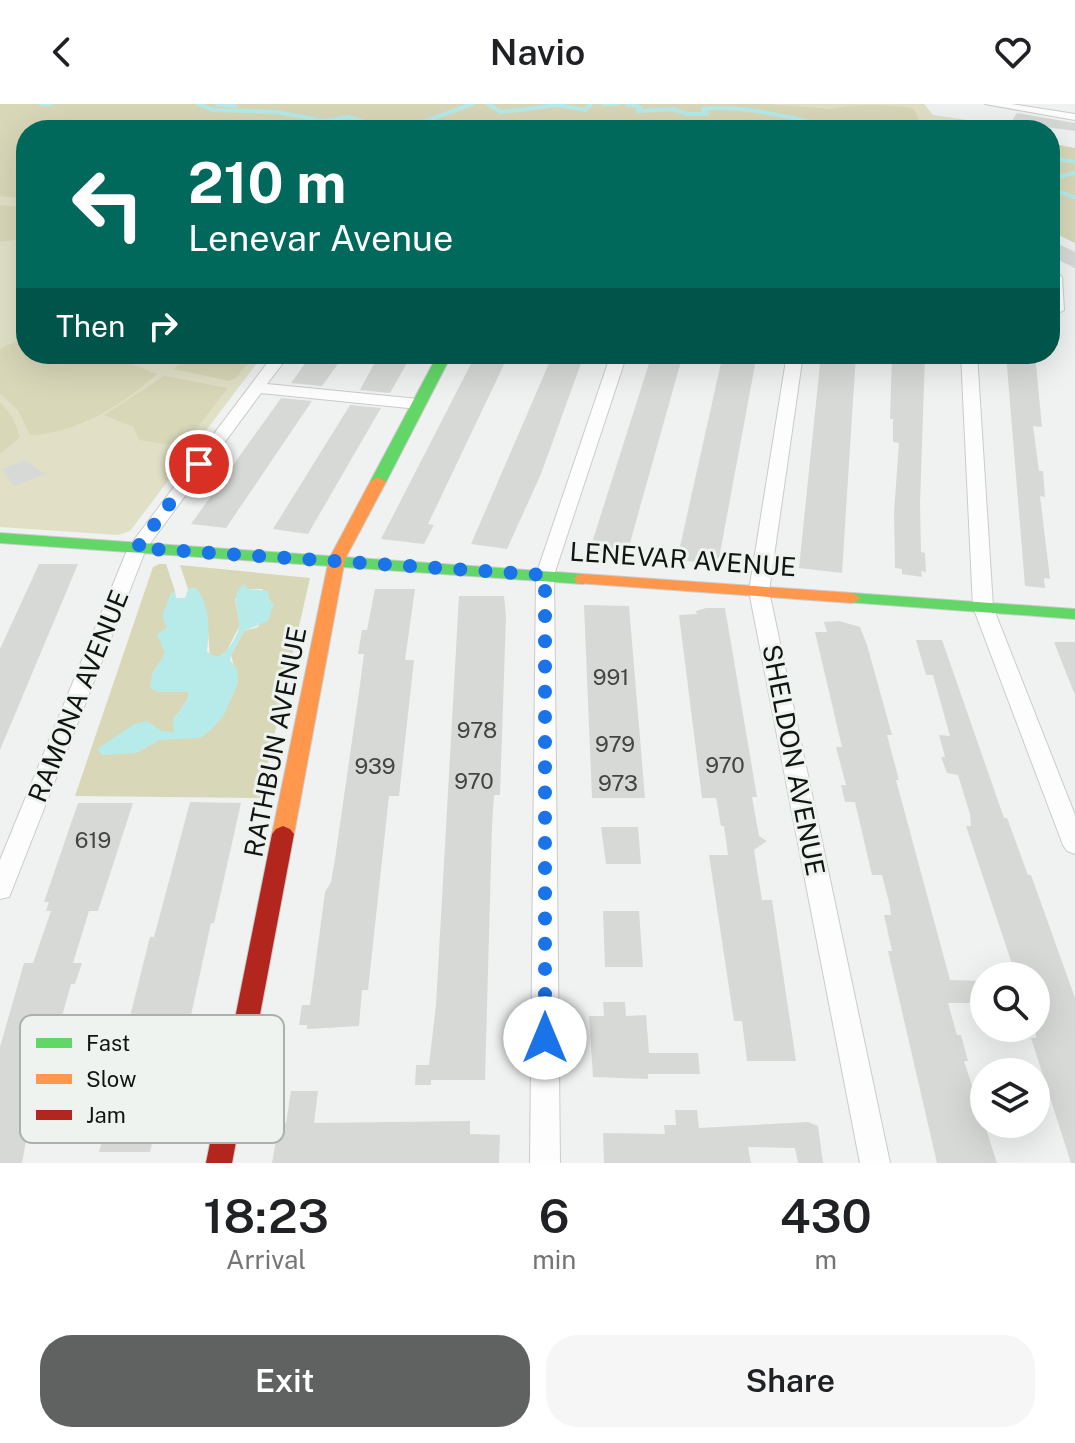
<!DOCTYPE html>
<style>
body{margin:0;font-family:"Public Sans",sans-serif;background:#f6f6f6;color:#202124;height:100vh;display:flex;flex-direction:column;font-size:30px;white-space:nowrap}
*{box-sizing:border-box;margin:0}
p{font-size:26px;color:#757577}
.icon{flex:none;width:44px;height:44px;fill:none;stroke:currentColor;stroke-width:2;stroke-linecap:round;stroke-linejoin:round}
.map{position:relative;height:1059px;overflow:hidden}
.panel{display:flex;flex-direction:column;background:#fff;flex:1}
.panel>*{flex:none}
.top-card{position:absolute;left:16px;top:16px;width:1044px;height:244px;border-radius:32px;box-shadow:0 8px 32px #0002;background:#00695c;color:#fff;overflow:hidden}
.controls{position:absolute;left:970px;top:858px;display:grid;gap:16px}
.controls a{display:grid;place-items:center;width:80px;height:80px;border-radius:50%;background:#fff;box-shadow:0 8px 32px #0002;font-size:40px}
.pin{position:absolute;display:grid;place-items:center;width:68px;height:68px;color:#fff;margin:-34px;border:4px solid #fff;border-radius:50%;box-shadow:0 2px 8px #0007}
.me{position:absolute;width:88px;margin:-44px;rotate:0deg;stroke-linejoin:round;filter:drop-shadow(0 0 6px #0008)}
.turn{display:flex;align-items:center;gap:28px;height:168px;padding:0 40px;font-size:36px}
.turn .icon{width:104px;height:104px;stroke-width:2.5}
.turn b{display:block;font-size:56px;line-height:68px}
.then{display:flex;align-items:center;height:76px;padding:0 40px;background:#0003;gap:16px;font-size:30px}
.eta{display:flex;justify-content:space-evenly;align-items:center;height:136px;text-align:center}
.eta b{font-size:48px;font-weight:600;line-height:56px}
.primary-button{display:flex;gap:16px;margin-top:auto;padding:16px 40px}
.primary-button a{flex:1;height:92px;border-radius:32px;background:#5f6260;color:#fff;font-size:32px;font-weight:600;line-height:92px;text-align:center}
.primary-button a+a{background:#f6f6f6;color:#202124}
header{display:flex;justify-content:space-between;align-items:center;height:104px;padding:0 40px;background:#fff;font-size:36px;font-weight:600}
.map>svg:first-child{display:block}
.green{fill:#e1e0c7}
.forest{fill:#d8d7b8}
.water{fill:#b6ebe9}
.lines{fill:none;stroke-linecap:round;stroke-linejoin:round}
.stream{stroke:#b6ebe9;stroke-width:4}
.building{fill:#d7d9d7}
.street-casing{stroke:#caccca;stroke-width:2}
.fast-casing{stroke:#caccca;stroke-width:2}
.slow-casing{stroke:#caccca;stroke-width:2}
.jam-casing{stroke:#caccca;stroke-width:2}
.street{fill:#fdfdfd;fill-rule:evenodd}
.fast{fill:#63d668;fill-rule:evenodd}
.slow{fill:#ff974d;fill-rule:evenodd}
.jam{fill:#b3261e;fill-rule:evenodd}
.route{stroke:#1a73e8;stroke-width:14;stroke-dasharray:0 25.2}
.labels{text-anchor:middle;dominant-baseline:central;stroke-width:6;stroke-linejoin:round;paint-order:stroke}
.number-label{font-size:22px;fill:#434544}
.street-label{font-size:26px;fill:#121413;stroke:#eef3ef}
.key{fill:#eef3ef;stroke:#acb0ad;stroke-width:2}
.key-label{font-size:22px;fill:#121413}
</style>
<header><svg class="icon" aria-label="back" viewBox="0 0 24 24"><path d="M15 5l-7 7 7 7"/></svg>Navio<svg class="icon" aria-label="heart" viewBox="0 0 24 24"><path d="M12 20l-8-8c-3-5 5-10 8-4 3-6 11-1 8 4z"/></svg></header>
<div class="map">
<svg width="1075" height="1059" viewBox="0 0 1075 1059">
<rect width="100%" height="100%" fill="#eff2f0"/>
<path class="green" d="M0,0H924L933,11L1036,26L741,23L26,26V250H264L130,427L118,431L0,423Z"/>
<path class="forest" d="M0,0H768L832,5C851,0 888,0 913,4L919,16L980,26C858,26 736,20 617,26H26V95L0,92Z
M1050,39L1075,44V139L1050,127Z
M0,101L26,104V134L0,138Z
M26,232V250H107L157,270C126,299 74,331 30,331L18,306L0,290V245Z
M189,250H255L236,274L229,277L174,265Z
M164,272L228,284L186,338L171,341L139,336L133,323L104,311Z
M0,298L12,312L20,333L0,350Z
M159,460H166L175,487L170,491L167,524L162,530L165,550L152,570L158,588H188V595L173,616L230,597L238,578L231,551L244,527L258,523L271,498L262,485H247L235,495L240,521L224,552L210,553L208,528L196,484L188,485L180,461L310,474L260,694L75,692L153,463Z"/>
<path class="water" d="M244,480L248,485L268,487L269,496L274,500L268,517L244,527L231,551L230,556L237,565L238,579L224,611L212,625L200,634L160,636L136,649L102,651L97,645L134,620L147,617L162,627L174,628L173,616L188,595V588H158L150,584L152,570L165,550L157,530L167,524L162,512L170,491L175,487L176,494H185L188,485L196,484C211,503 209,525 207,548L216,553C226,551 238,533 239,522C241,508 228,492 244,480Z"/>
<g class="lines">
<path class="stream" d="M41,0H51
M198,0L213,6L277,8L324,17L349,13L364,18
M217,0L235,2
M488,0L501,8L558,1L585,6L591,0
M603,0H618
M627,0L640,3L638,7L673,5L687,10H707L703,5C758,0 807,21 860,26
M385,20H418L472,0
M1050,54L1075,58
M1075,69L1058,73L1052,79L1058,88L1075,93"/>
</g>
<path class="building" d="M1017,9L1075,19V27L1011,18Z
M1050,136L1075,148V164L1050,152Z
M312,250L343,253L322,282L291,279Z
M476,250H509L428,420L434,421L424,440L381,435Z
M553,250L584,251L541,370L507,445L471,440Z
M652,250H683L626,453L589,448Z
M723,250H757L718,460L677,456Z
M821,250H856L842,469L799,464Z
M892,250H925L920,400L921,448L925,449L926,468L921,467L922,473L902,470V465L895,464L894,408L899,339L893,338V315H890Z
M1006,250H1035L1042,323L1033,322L1039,367H1043L1045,393L1040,392L1050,475L1044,474L1045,484L1025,482Z
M376,256L407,259L390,289L360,286Z
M281,294L312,297L226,424L191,420Z
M350,301L381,304L308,430L273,425Z
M26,356L45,370L14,382L2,365Z
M39,460H78L0,646V545Z
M375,485H415L405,556H414L399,692H389L368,886H362L359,922L307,925V921H299L302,901H310L325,788L331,778L335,755L360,581L364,550H358L362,526H367Z
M459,492H504L506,512L500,691H494L492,722L485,976H431V981H415L416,961H429L436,901Z
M584,501L629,502L645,694H592Z
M706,504H725L757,693H752L759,732L767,737L754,746L762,796H772L796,957H747L742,917H734L709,751H728L724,722H721L716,694H702L679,511L697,510L696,507Z
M839,517L860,523L867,541L892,631H887L899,676H896L950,876L981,877L984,899H948L957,931H961L968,957H964L997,1059H937L888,847H892L884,811H891L890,802L882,771H872L855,698H845L841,681H846L836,643H842L815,528H827L824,518Z
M916,536H942L1004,714H1007L1028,771H1031L1075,894V1059H1071L1031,934H1036V872H1016L966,722H971L970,710L958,671L947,669L941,653H945L939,631L950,632L933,571H926Z
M1054,538H1075V589H1074Z
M190,698L241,699L214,819H211L177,976H167L150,1048H99L104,1030L118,1029L131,976H114L150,833H154Z
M78,699H133L98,807H89L73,859H82L75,880H71L50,956H45L34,993L22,1059H0V943L24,859H33L51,807H46L49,798H44Z
M601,723H638L641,760H606Z
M603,807H639L643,863H605Z
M603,898H625L626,912L646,911L649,949H698L700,970H648V975L593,973L589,912H604Z
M291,987H318L314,1019L470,1017V1030L500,1031L499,1059H272L279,1019H286Z
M675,1006H697L699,1024L808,1018L818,1022L823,1059H798L795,1044L748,1043L751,1059H604L603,1029L665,1030L664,1021H676Z"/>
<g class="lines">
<g class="street-casing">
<path id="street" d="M985,0H1011L1075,10V16Z
M1050,162L1062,173L1064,206L1057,210L1050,206Z
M274,250H290L267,280L418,295L426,300L418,305L261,289L146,445L12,786L9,793L0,795V756L128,444Z
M611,250H627L554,471L560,1059H530L536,471Z
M787,250H803L769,487L890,1059H860L749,487Z
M961,250H977L993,503L1075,711V750L1067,747L1063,741L973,503Z"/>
</g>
<g class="fast-casing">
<path id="fast" d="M438,250H452L386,378L378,383L372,381L370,378Z
M0,429L583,470L592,475L583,480L0,439Z
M852,489L1075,505V515L846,498L843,494L846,490Z"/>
</g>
<g class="slow-casing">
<path id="slow" d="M378,373L386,378L345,455L294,730L290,735H276L272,730L329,455L370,378Z
M583,470L852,489L861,494L852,499L577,479L574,475L577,471Z"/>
</g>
<g class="jam-casing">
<path id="jam" d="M283,722L290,725L294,730L232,1059H206L272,730L276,725Z"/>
</g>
<use href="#street" class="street"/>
<use href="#fast" class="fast"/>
<use href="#slow" class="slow"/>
<use href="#jam" class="jam"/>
</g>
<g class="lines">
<path class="route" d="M199,360L137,444L545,471V934"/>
</g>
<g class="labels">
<g class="number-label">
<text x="611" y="573">991</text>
<text x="477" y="626">978</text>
<text x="615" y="640">979</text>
<text x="725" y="661">970</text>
<text x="375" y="662">939</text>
<text x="474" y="677">970</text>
<text x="618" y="679">973</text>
<text x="93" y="736">619</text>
</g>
<g class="street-label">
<text transform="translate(683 455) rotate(4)">LENEVAR AVENUE</text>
<text transform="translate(78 592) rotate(-68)">RAMONA AVENUE</text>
<text transform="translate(275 638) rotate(-79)">RATHBUN AVENUE</text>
<text transform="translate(794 656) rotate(79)">SHELDON AVENUE</text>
</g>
</g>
<rect x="20" y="911" width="264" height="128" rx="12" class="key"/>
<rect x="36" y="934" width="36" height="10" fill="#63d668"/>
<rect x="36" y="970" width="36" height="10" fill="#ff974d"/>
<rect x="36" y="1006" width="36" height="10" fill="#b3261e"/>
<g class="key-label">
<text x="86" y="947">Fast</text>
<text x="86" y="983">Slow</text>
<text x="86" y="1019">Jam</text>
</g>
</svg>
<div class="controls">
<a><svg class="icon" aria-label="search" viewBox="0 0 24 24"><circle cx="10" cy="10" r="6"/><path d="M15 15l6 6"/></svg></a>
<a><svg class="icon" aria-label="layers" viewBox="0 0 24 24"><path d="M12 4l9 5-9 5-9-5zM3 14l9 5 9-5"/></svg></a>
</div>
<div class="pin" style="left:199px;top:360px;background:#d93025"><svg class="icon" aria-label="arrive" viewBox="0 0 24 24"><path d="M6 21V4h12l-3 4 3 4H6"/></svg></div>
<svg class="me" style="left:545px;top:934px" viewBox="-20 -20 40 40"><circle r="19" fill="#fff"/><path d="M0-13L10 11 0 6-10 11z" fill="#1a73e8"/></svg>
<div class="top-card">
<div class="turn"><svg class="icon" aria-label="left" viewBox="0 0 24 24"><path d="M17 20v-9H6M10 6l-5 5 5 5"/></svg><div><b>210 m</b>Lenevar Avenue</div></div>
<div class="then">Then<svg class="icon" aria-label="right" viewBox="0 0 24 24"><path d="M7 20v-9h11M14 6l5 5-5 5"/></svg></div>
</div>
</div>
<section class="panel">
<div class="eta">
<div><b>18:23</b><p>Arrival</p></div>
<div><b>6</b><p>min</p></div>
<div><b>430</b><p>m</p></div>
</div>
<div class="primary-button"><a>Exit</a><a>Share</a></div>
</section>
